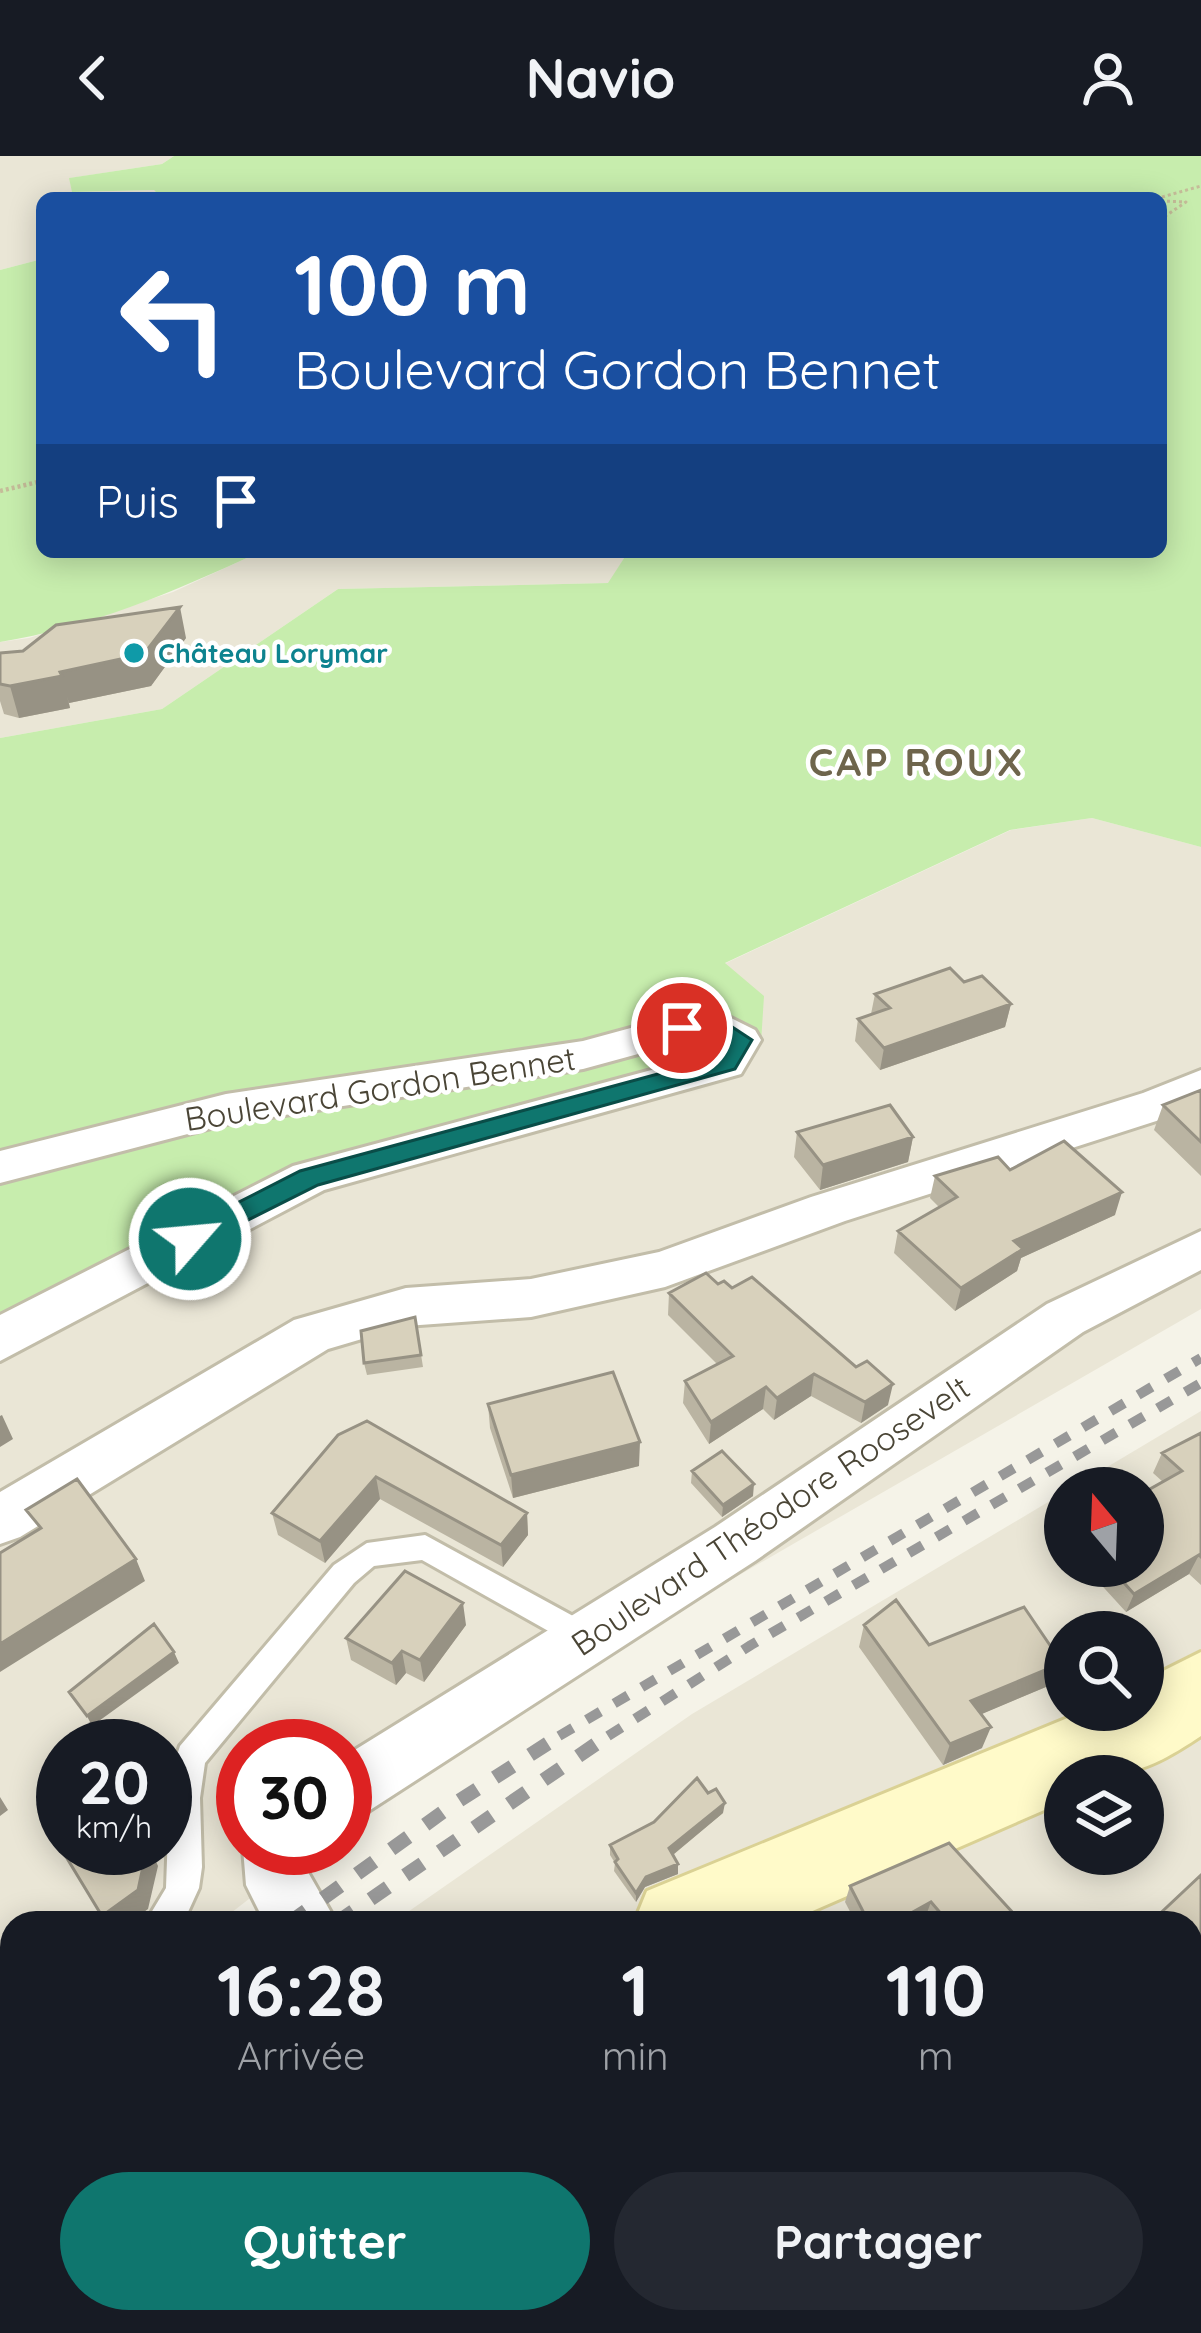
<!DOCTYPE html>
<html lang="fr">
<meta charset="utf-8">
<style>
body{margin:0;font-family:Quicksand,sans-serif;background:#242831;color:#f1f3f6;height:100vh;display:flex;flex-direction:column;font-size:45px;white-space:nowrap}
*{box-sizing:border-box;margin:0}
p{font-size:39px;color:#9ea1a6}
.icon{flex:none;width:66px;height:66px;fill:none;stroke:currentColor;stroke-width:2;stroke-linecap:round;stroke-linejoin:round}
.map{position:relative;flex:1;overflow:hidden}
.sheet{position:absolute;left:0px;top:1755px;width:1203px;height:423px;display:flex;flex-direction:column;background:#171b24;border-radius:36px 36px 0 0;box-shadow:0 6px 30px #0003}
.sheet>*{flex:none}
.guide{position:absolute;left:36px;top:36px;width:1131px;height:366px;border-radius:18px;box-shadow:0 6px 30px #0003;background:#1a4fa0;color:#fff;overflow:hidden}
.needle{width:78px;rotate:341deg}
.fabs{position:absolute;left:1044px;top:1311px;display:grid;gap:24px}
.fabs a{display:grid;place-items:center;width:120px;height:120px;border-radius:50%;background:#171b24;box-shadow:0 6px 30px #0003;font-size:60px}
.speed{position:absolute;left:36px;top:1563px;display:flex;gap:24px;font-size:60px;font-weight:700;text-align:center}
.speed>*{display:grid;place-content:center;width:156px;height:156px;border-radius:50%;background:#171b24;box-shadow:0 6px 30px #0003;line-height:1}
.speed small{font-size:30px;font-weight:400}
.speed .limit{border:18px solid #d22;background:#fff;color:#111}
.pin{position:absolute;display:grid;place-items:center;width:102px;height:102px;color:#fff;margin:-51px;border:6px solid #fff;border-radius:50%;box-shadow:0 3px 12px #0007}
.me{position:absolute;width:132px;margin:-66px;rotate:63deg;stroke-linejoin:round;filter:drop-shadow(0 0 9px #0008)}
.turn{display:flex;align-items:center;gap:42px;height:252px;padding:0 60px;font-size:54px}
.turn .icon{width:156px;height:156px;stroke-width:2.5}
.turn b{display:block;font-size:84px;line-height:102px}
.then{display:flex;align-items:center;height:114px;padding:0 60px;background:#0003;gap:24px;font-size:45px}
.eta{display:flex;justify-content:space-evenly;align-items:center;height:204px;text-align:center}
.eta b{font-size:72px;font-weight:800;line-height:84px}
.action{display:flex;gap:24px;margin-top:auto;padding:24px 60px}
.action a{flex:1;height:138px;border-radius:72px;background:#0f766e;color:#fff;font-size:48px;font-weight:800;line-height:138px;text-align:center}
.action a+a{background:#242831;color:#f1f3f6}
header{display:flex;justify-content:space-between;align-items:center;height:156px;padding:0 60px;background:#171b24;font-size:54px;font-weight:800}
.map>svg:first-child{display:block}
.residential{fill:#eae6d6;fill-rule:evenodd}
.green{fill:#c7edad}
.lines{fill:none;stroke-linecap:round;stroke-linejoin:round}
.service-casing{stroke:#c2bda9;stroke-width:6}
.minor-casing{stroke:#c2bda9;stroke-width:6}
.secondary-casing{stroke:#dad194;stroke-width:6}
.path-far1{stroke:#c5bc99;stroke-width:3;stroke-dasharray:3 3;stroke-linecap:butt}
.path{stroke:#c5bc99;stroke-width:4.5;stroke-dasharray:3 3;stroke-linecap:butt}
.service{fill:#fff;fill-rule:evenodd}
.minor{fill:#fff;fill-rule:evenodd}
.secondary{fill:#fffac9;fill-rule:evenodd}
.rail-far1{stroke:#989898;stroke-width:10;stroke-dasharray:16 16;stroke-linecap:butt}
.rail{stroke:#989898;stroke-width:14;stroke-dasharray:21 21;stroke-linecap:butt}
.wall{fill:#bab4a2}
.shaded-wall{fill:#979284}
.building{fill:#d8d1bc;stroke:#979284;stroke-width:3}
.route{fill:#0f766e;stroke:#0a4d48;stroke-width:3}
.culture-dot{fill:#0f9aa8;stroke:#fff;stroke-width:4.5}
.labels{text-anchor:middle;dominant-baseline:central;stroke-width:9;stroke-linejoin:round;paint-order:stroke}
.far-culture-label{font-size:27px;font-weight:bold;fill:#0d838f;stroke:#fff;text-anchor:start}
.street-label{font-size:33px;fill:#4a4536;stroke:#fff}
.far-district-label{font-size:39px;font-weight:bold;letter-spacing:3px;fill:#6e654c;stroke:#fff}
</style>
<header><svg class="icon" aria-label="back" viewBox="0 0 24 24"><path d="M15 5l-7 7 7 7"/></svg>Navio<svg class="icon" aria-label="person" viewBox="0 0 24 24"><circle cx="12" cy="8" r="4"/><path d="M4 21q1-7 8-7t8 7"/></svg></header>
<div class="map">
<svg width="1201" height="2177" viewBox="0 0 1201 2177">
<rect width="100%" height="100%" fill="#f5f3e8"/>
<path class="residential" d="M0,0H174L162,8L70,22L73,36L154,34L161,42H42V103L0,114Z
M260,396H628L609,427L338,433L162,553L0,582V486L29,482L173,436Z
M1092,662L1201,691V1153L616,1490L345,1671V1590H243V1692H315L218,1767H12V1927L0,1938V1200L724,808L1011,674ZM63,1590H165V1692H63Z
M1201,1255V2177H0V2094L12,2083V2166H1191V1767H392L692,1558L1065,1336V1410H1143V1332H1072ZM1065,1476H1143V1554H1065ZM1065,1620H1143V1698H1065Z"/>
<path class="green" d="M174,0H1201V691L1092,662L1010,674L725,807L764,840L761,887L724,914L301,1036L0,1200V582L162,553L338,433L608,427L628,396H1161V42H161L154,34L72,36L69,22L162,8Z
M42,103V396H260C178,434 90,472 0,486V114Z"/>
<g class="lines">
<g class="service-casing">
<path id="service" d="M425,1379L595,1472L600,1481L595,1490L585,1494L575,1490L422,1404L374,1410L354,1427L205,1607L200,1642L202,1711L199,1732L183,1767H145L166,1732L170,1620L180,1590L334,1409L367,1387Z
M12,1866V1904L0,1909V1871Z"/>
</g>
<g class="minor-casing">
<path id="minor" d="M717,855L755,874L761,884L741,918L324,1034L0,1205V1159L293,1010L711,898L716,888L709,883L682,886L583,913L226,968L0,1027V995L226,938L583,885L682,858Z
M1201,914V947L1175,959L845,1065L665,1131L531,1161L406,1170L328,1193L20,1381L0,1388V1336L294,1164L406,1132L531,1123L659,1096L811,1041L1143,937Z
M1201,1075V1114L1083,1176L755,1405L367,1656L345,1665V1600L715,1371L1047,1148Z
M243,1692H307L309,1718L337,1767H265L246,1729Z
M45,2166H128L124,2177H41Z"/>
</g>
<g class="secondary-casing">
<path id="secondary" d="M1201,1496V1580C1147,1616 1129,1620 1065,1620V1645L785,1767H634L647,1735L1087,1554H1143V1525Z
M117,2166H228L223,2177H112Z"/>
</g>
<path class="path-far1" d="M1162,41L1201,30
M1161,45L1186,46L1161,63"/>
<path class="path" d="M0,335L42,325"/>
<use href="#service" class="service"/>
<use href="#minor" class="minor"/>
<use href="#secondary" class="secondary"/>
<path class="rail-far1" d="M559,1580L1201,1202
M608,1580L751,1489L1201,1227"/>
<path class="rail" d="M289,1767L454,1648L564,1577
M336,1767L612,1577
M0,1999L12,1989
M0,2041L12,2030"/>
</g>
<path class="wall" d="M186,482L151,530L69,547L70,552L19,562L4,558L0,545V497Z
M964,826L1011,848L1005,871L880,914L855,885L858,863L871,858L875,838Z
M1201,934V1020L1154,974L1163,949Z
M797,976L913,981L908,1006L820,1034L794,1001Z
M1010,1014L1115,1059L1021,1102L1017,1115L955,1155L894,1097L898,1075L939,1051L930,1042L935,1020Z
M718,1128L732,1132L888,1249L861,1267L811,1240L774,1264L763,1253L709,1288L683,1247L685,1225L717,1208L668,1159L669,1137Z
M415,1161L423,1211L367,1219L364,1207Z
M488,1248L639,1310L513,1342L490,1272Z
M1201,1277V1429L1189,1418L1126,1456L1084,1410H1143L1163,1326L1153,1317L1162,1297Z
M338,1279L527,1357L528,1379L503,1411L380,1343L325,1407L278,1379L272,1357Z
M692,1315L753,1340L722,1361L691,1327Z
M466,1469L424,1526L406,1517L396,1529L351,1504L346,1482Z
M864,1469L929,1489L1062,1507L1053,1528L981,1558L982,1592L943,1609L859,1491Z
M723,1657L673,1699L678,1718L645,1731L636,1746L614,1715L615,1707L610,1699V1689Z
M1201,1719V1975L1191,1964V1767Z
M850,1730L1014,1758L1009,1767H929L925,1762L915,1767H856L845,1746Z"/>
<path class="shaded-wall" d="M180,451L186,482L151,530L69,547L60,516Z
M62,520L70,552L19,562L10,530Z
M1011,848L1005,871L880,914L884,892Z
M913,981L908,1006L820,1034L823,1009Z
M1122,1036L1115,1059L1021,1102L1017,1115L955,1155L961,1132L1014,1085Z
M814,1218L811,1240L774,1264L777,1242Z
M893,1228L888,1249L861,1267L865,1246Z
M766,1231L763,1253L709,1288L711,1266Z
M2,1259L13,1283L0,1291V1260Z
M640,1286L639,1310L513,1342L511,1319Z
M376,1321L380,1343L325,1407L320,1385Z
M754,1328L753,1340L722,1361L723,1349Z
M527,1357L528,1379L503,1411L501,1389Z
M1199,1399L1189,1418L1126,1456L1134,1438Z
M136,1403L145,1425L0,1516V1488Z
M463,1447L466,1469L424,1526L420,1504Z
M402,1495L406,1517L396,1529L392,1507Z
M174,1496L179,1507L92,1570L87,1560Z
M1062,1507L1053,1528L963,1566L971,1545Z
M991,1571L982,1592L943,1609L950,1588Z
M0,1641L8,1654L0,1660Z
M725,1647L723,1657L669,1702V1692Z
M147,1692H150L158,1710L148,1753L129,1767H107L102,1760Z
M678,1708V1718L645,1731L636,1746V1737L646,1721Z
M931,1746L925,1762L915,1767H893Z"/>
<path class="building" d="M180,451L144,498L60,516L62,520L10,530L0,528V497L23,495L56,469Z
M950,812L964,826L982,820L1011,848L884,892L858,863L890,852L875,838Z
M1201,934V986L1163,949Z
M890,949L913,981L823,1009L797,976Z
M1064,985L1122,1036L1014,1085L1023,1093L961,1132L898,1075L957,1041L935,1020L998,1001L1010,1014Z
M706,1117L718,1128L724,1125L732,1132L752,1121L856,1211L867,1205L893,1228L865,1246L814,1218L777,1242L766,1231L711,1266L685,1225L733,1200L669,1137Z
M415,1161L421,1199L364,1207L361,1175Z
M613,1216L640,1286L511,1319L488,1248Z
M367,1265L527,1357L501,1389L376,1321L320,1385L272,1357L338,1279Z
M1201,1277V1401L1199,1399L1134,1438L1109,1410H1143V1337L1182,1315L1162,1297Z
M722,1295L754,1328L723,1349L692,1315Z
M77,1323L136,1403L0,1488V1397L41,1372L26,1354Z
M405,1415L463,1447L420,1504L402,1495L392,1507L346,1482Z
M896,1444L929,1489L1024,1451L1062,1507L971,1545L991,1571L950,1588L864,1469Z
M154,1468L174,1496L87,1560L69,1536Z
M697,1622L708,1637L716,1633L725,1647L669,1692L678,1708L646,1721L636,1737L615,1706L618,1703L610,1689L654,1666Z
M63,1654V1692H147L138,1734L102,1760L45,1666Z
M949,1687L1014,1758L1005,1767H949L931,1746L893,1767H869L850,1730Z
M1201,1719V1933L1191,1922V1767H1150Z
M727,2166H842L845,2177H698L697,2175Z"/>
<path class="route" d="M717,861L752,884L735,913L318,1029L190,1093L176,1083L180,1076L300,1015L717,902L726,886C705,872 684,887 670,872L682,864Z"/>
<circle class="culture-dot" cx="134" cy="497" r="12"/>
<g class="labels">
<g class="far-culture-label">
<text x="158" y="497">Château Lorymar</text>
</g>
<g class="street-label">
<text transform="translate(380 932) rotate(-9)">Boulevard Gordon Bennet</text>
<text transform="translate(770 1359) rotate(-34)">Boulevard Théodore Roosevelt</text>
</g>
<g class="far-district-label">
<text x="917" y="605">CAP ROUX</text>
</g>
</g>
</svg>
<div class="fabs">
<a><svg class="needle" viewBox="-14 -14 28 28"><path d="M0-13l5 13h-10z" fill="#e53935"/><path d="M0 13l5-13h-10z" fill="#9ea1a6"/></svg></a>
<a><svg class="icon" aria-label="search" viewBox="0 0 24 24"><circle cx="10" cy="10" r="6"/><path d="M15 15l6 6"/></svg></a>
<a><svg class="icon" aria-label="layers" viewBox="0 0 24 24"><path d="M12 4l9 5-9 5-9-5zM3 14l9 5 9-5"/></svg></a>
</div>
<div class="speed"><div>20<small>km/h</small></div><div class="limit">30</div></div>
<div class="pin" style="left:682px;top:872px;background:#d93025"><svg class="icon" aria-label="arrive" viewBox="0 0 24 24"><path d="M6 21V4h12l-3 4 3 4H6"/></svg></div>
<svg class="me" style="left:190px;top:1083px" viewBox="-20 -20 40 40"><circle r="17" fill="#0f766e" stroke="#fff" stroke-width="3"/><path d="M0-11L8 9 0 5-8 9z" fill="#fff"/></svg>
<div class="guide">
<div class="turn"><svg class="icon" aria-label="left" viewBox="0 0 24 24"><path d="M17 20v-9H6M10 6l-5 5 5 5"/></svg><div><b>100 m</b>Boulevard Gordon Bennet</div></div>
<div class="then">Puis<svg class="icon" aria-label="arrive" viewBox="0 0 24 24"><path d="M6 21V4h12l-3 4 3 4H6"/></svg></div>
</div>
<section class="sheet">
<div class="eta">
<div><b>16:28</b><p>Arrivée</p></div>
<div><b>1</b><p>min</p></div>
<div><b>110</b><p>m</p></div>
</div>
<div class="action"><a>Quitter</a><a>Partager</a></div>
</section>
</div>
